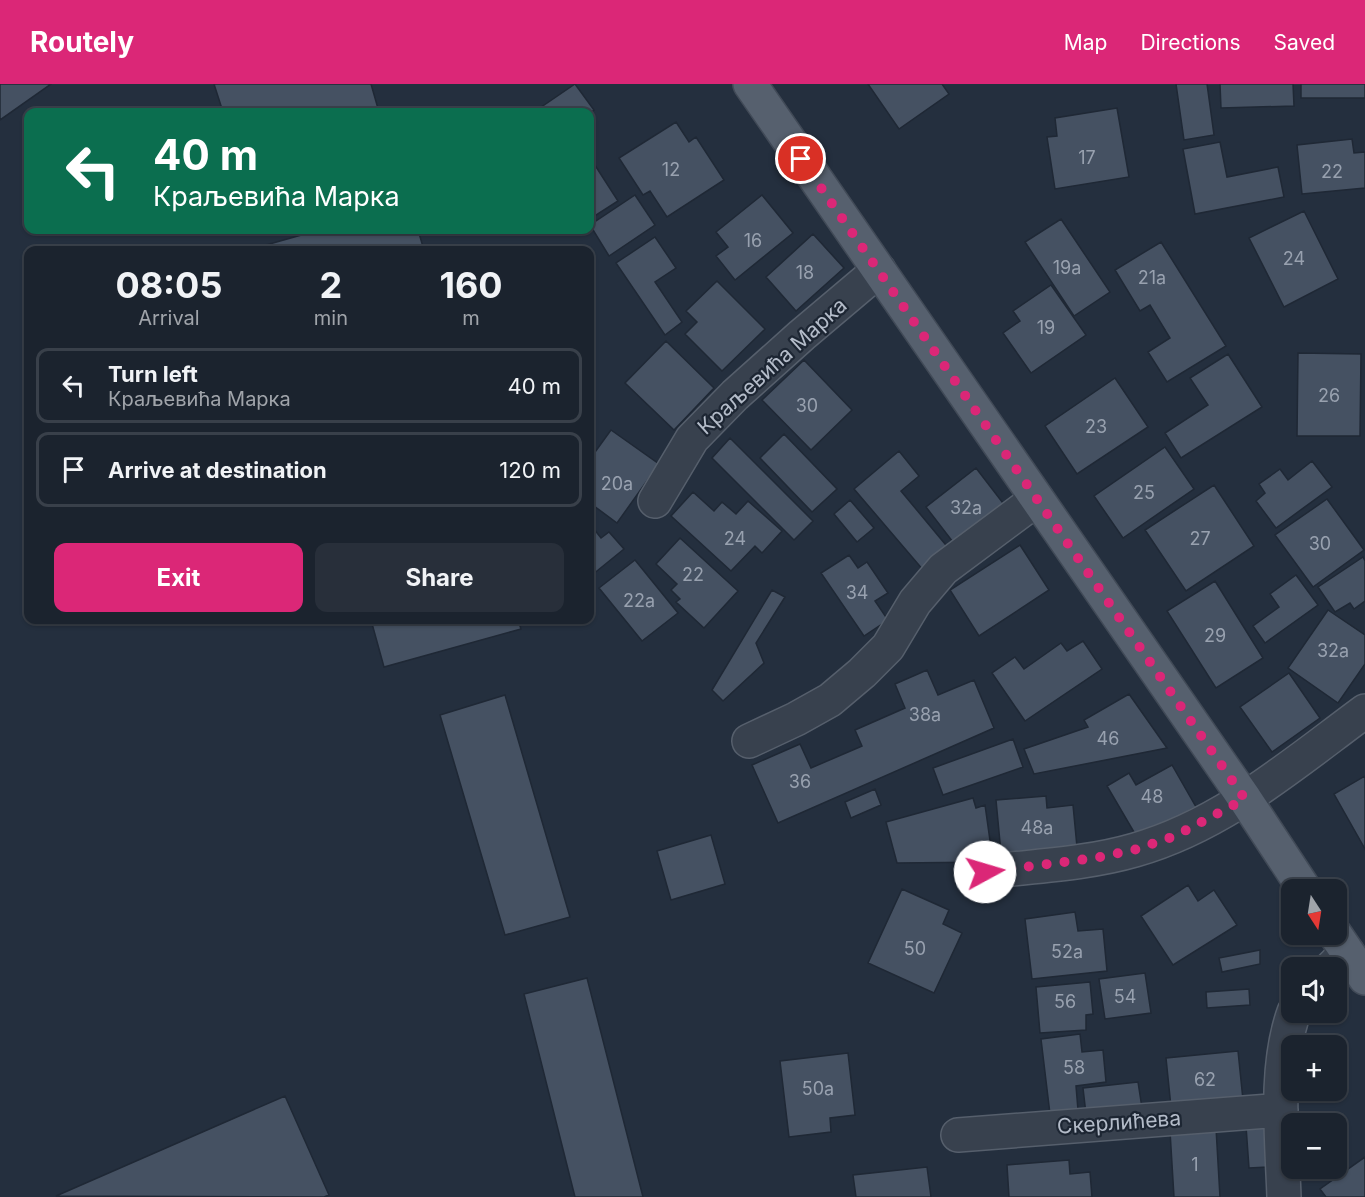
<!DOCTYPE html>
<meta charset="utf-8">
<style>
body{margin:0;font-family:Inter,sans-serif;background:#282f3a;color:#f1f3f6;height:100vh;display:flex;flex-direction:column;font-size:22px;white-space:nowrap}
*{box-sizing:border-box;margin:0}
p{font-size:20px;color:#a0a4aa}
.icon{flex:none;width:33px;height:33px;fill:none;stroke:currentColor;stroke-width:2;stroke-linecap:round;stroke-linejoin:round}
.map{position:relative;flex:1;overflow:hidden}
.panel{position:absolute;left:24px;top:162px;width:570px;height:378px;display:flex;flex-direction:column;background:#1b232e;border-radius:12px;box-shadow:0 2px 4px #0004,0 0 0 2px #39404a}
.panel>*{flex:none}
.guide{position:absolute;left:24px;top:24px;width:570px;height:126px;border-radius:12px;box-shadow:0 2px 4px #0004,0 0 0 2px #39404a;background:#0b6e4f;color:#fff;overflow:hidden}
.needle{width:39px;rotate:168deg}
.fabs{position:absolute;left:1281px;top:795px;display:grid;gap:12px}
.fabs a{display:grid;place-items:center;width:66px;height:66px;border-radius:12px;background:#1b232e;box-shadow:0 2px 4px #0004,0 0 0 2px #39404a;font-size:30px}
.pin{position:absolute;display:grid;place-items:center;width:51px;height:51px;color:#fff;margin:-26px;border:3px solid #fff;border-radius:50%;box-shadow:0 2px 6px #0007}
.me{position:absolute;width:66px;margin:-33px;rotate:84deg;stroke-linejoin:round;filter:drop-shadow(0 0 4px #0008)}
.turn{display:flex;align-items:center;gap:21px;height:126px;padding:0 30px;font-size:27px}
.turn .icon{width:78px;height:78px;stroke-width:2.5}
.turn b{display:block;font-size:42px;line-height:51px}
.eta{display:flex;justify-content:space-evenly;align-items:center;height:102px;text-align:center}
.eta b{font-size:36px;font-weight:700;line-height:42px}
.primary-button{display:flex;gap:12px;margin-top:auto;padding:12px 30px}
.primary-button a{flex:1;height:69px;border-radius:12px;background:#db2777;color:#fff;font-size:24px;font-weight:700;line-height:69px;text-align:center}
.primary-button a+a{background:#282f3a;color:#f1f3f6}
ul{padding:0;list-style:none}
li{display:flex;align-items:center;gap:18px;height:75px;margin:0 12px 9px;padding:0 18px;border:3px solid #39404a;border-radius:12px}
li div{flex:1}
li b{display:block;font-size:22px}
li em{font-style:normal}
header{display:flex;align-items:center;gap:36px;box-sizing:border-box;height:84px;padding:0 30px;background:#db2777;color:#fff}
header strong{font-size:28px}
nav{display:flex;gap:33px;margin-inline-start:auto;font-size:21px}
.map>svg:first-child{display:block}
.building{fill:#455162;stroke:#1f2835;stroke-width:1.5}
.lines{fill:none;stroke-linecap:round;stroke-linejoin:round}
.minor-casing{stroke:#565f6c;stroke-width:36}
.major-casing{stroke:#414a57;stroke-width:36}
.minor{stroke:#38414e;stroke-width:33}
.major{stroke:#56606e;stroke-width:33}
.route{stroke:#db2777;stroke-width:10;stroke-dasharray:0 18}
.labels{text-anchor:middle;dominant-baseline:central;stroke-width:4.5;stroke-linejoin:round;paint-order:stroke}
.number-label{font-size:18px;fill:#98a1af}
.street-label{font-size:21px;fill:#b4bcc9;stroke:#1d2633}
</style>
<header>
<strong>Routely</strong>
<nav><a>Map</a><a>Directions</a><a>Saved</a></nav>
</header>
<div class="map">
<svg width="1365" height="1113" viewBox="0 0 1365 1113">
<rect width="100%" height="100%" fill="#242f3e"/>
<path class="building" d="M0,0H51L0,36Z
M214,0H371L379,28H223Z
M575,0L594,26L590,29L534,28Z
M868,0H942L949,10L899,45Z
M1176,0H1207L1214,51L1184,56Z
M1220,0H1293L1294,22L1221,24Z
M1301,0H1365V14H1301Z
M1117,24L1129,93L1055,105L1047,53L1057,52L1055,34Z
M676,38L689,58L696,53L724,96L667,133L650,107L643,111L619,74Z
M1352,55L1354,69L1365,68V104L1302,110L1297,61Z
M1220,58L1227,93L1278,83L1284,113L1195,130L1183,65Z
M591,75L618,117L590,135V76Z
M635,111L655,141L609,172L590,141Z
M762,111L793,149L735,196L716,172L728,163L716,148Z
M1304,127L1338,195L1284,223L1249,154Z
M1061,135L1110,208L1074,232L1025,158Z
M319,146H418L424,166H268L266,161Z
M813,150L844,184L796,227L766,193Z
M655,153L676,184L655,198L682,238L665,251L616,179Z
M1161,158L1226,262L1167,298L1148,268L1170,254L1150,221L1140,227L1115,186Z
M717,197L765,245L722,287L685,250L697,238L686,227Z
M1051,201L1086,251L1031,289L1003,249L1020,237L1013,227Z
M666,257L714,304L674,346L625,299Z
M1298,269L1361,270L1360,352H1297Z
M1228,270L1262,323L1181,374L1165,349L1208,321L1190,294Z
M804,276L852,326L811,366L762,316Z
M1115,294L1148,343L1077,390L1045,342Z
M611,346L659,380L617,439L590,419V375Z
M784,350L837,405L812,428L760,374Z
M730,354L813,437L794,456L712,374Z
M1165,363L1194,405L1123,454L1094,412Z
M899,367L919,392L901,407L950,466L924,487L854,405Z
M1312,377L1332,403L1276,444L1256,417L1265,409L1259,400L1280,385L1288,396Z
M976,384L1006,423L956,462L926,423Z
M1214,401L1254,462L1186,507L1145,446Z
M693,408L714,427L722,418L736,430L748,417L782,447L762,469L755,462L731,487L671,432Z
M1327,415L1364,466L1313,503L1275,451Z
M850,416L874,444L857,458L834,430Z
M590,440L601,454L609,448L624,465L592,491L590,488Z
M680,454L738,507L704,544L676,518L680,515L671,506L677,500L656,480Z
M1020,461L1049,506L979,552L950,506Z
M849,471L858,484L867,478L888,509L875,517L888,536L864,552L821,489Z
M1363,473L1365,477V517L1354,525L1350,519L1335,528L1318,503Z
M635,476L678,529L642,557L599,504Z
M1296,491L1318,521L1265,559L1253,542L1279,523L1270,510Z
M1215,497L1263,574L1216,604L1167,527Z
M772,506L785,513L756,559L764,579L723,617L712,606Z
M1328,526L1365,551V580L1338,619L1288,584Z
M371,536H518L521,545L384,583Z
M1083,557L1102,585L1025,637L992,589L1015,573L1024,585L1061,559L1067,567Z
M927,586L938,611L974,596L994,644L778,739L752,681L800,660L811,684L862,662L855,646L905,624L895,600Z
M1289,589L1320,634L1272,668L1240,623Z
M1129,610L1167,664L1034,690L1024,665L1088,643L1084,636Z
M505,611L570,833L505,851L440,631Z
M1013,655L1023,683L943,711L933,684Z
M1172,681L1196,723L1138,755L1107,702L1129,689L1136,701Z
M1365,692V765L1334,710Z
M875,705L881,721L851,734L845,718Z
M1046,712L1047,724L1073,721L1077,763L1001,769L996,716Z
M973,714L976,724L985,721L993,778L897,779L886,738Z
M711,751L725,800L671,816L657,767Z
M1188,801L1198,817L1214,806L1237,841L1173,881L1141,832Z
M902,805L949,826L943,840L962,849L934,909L868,879Z
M1075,828L1078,847L1103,845L1107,887L1032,895L1025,835Z
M1260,866V880L1222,888L1219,874Z
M1145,889L1151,929L1105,935L1099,895Z
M587,894L643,1113H575L524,910Z
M1090,898L1093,930L1086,931V946L1040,949L1036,903Z
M1249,905L1250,921L1207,924L1206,908Z
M1080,950L1082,968L1103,966L1106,998L1076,1002L1078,1026L1050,1030L1041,955Z
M1238,967L1243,1016L1171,1023L1166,974Z
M848,969L855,1031L830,1034L831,1048L789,1053L780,977Z
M1138,998L1142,1024L1086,1030L1083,1004Z
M285,1012L329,1111L324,1113L56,1112Z
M1265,1041L1268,1083L1249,1084L1246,1042Z
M1216,1044L1220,1113H1174L1170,1047Z
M1365,1073V1113H1326L1320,1105Z
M1069,1076L1070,1090L1090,1088L1092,1113H1009L1007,1081Z
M927,1083L931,1113H856L853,1091Z"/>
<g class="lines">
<g class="minor-casing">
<path id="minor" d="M655,417L692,355L735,311L802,251L879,186
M749,657L796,635L830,616L862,589L888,563L915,518L943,485L1037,415
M985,788C1034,782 1087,780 1135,766C1223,741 1293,680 1365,627
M1331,884L1347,868
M958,1051L1281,1026
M1284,1113C1282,1054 1274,984 1294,928"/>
</g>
<g class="major-casing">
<path id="major" d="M750,0L1245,715L1305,806
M1335,850L1365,894"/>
</g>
<use href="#minor" class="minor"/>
<use href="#major" class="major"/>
</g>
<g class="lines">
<path class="route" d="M801,75L1245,715L1175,752L1134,766L1095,774L985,788"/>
</g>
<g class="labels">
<g class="number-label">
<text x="1087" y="73">17</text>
<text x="671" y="85">12</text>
<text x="1332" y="87">22</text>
<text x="753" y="156">16</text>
<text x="1294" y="174">24</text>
<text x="1067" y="183">19a</text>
<text x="805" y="188">18</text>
<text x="1152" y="193">21a</text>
<text x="1046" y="243">19</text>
<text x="1329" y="311">26</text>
<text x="807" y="321">30</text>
<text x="1096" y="342">23</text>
<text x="617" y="399">20a</text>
<text x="1144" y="408">25</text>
<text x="966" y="423">32a</text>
<text x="735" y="454">24</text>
<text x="1200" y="454">27</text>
<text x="1320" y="459">30</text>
<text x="693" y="490">22</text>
<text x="857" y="508">34</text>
<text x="639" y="516">22a</text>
<text x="1215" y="551">29</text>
<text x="1333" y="566">32a</text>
<text x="925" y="630">38a</text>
<text x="1108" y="654">46</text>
<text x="800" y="697">36</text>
<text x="1152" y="712">48</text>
<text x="1037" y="743">48a</text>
<text x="915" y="864">50</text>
<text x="1067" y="867">52a</text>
<text x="1125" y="912">54</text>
<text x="1065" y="917">56</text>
<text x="1074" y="983">58</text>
<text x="1205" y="995">62</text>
<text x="818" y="1004">50a</text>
<text x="1195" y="1080">1</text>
</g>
<g class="street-label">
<text transform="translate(772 282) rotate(-42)">Краљевића Марка</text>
<text transform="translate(1119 1038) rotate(-4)">Скерлићева</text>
</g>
</g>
</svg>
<div class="fabs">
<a><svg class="needle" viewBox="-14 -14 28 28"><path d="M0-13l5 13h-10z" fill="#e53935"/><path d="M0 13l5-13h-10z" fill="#a0a4aa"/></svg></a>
<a><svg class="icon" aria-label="sound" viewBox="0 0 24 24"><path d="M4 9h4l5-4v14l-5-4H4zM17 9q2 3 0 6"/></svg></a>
<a>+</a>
<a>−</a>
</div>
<div class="pin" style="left:801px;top:75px;background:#d93025"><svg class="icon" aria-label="arrive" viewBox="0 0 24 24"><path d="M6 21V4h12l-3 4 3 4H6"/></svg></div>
<svg class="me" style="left:985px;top:788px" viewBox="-20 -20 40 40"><circle r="19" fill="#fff"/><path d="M0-13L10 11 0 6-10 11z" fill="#db2777"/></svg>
<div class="guide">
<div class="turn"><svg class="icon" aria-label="left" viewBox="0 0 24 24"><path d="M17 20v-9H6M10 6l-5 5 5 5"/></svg><div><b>40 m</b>Краљевића Марка</div></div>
</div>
<section class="panel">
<div class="eta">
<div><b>08:05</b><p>Arrival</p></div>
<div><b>2</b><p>min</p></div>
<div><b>160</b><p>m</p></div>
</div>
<ul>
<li><svg class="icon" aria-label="left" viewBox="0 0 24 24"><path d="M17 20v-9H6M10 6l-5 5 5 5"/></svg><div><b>Turn left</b><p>Краљевића Марка</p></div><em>40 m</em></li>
<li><svg class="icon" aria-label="arrive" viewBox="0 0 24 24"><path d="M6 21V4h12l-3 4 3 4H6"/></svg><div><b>Arrive at destination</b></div><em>120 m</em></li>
</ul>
<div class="primary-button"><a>Exit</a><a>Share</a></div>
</section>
</div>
